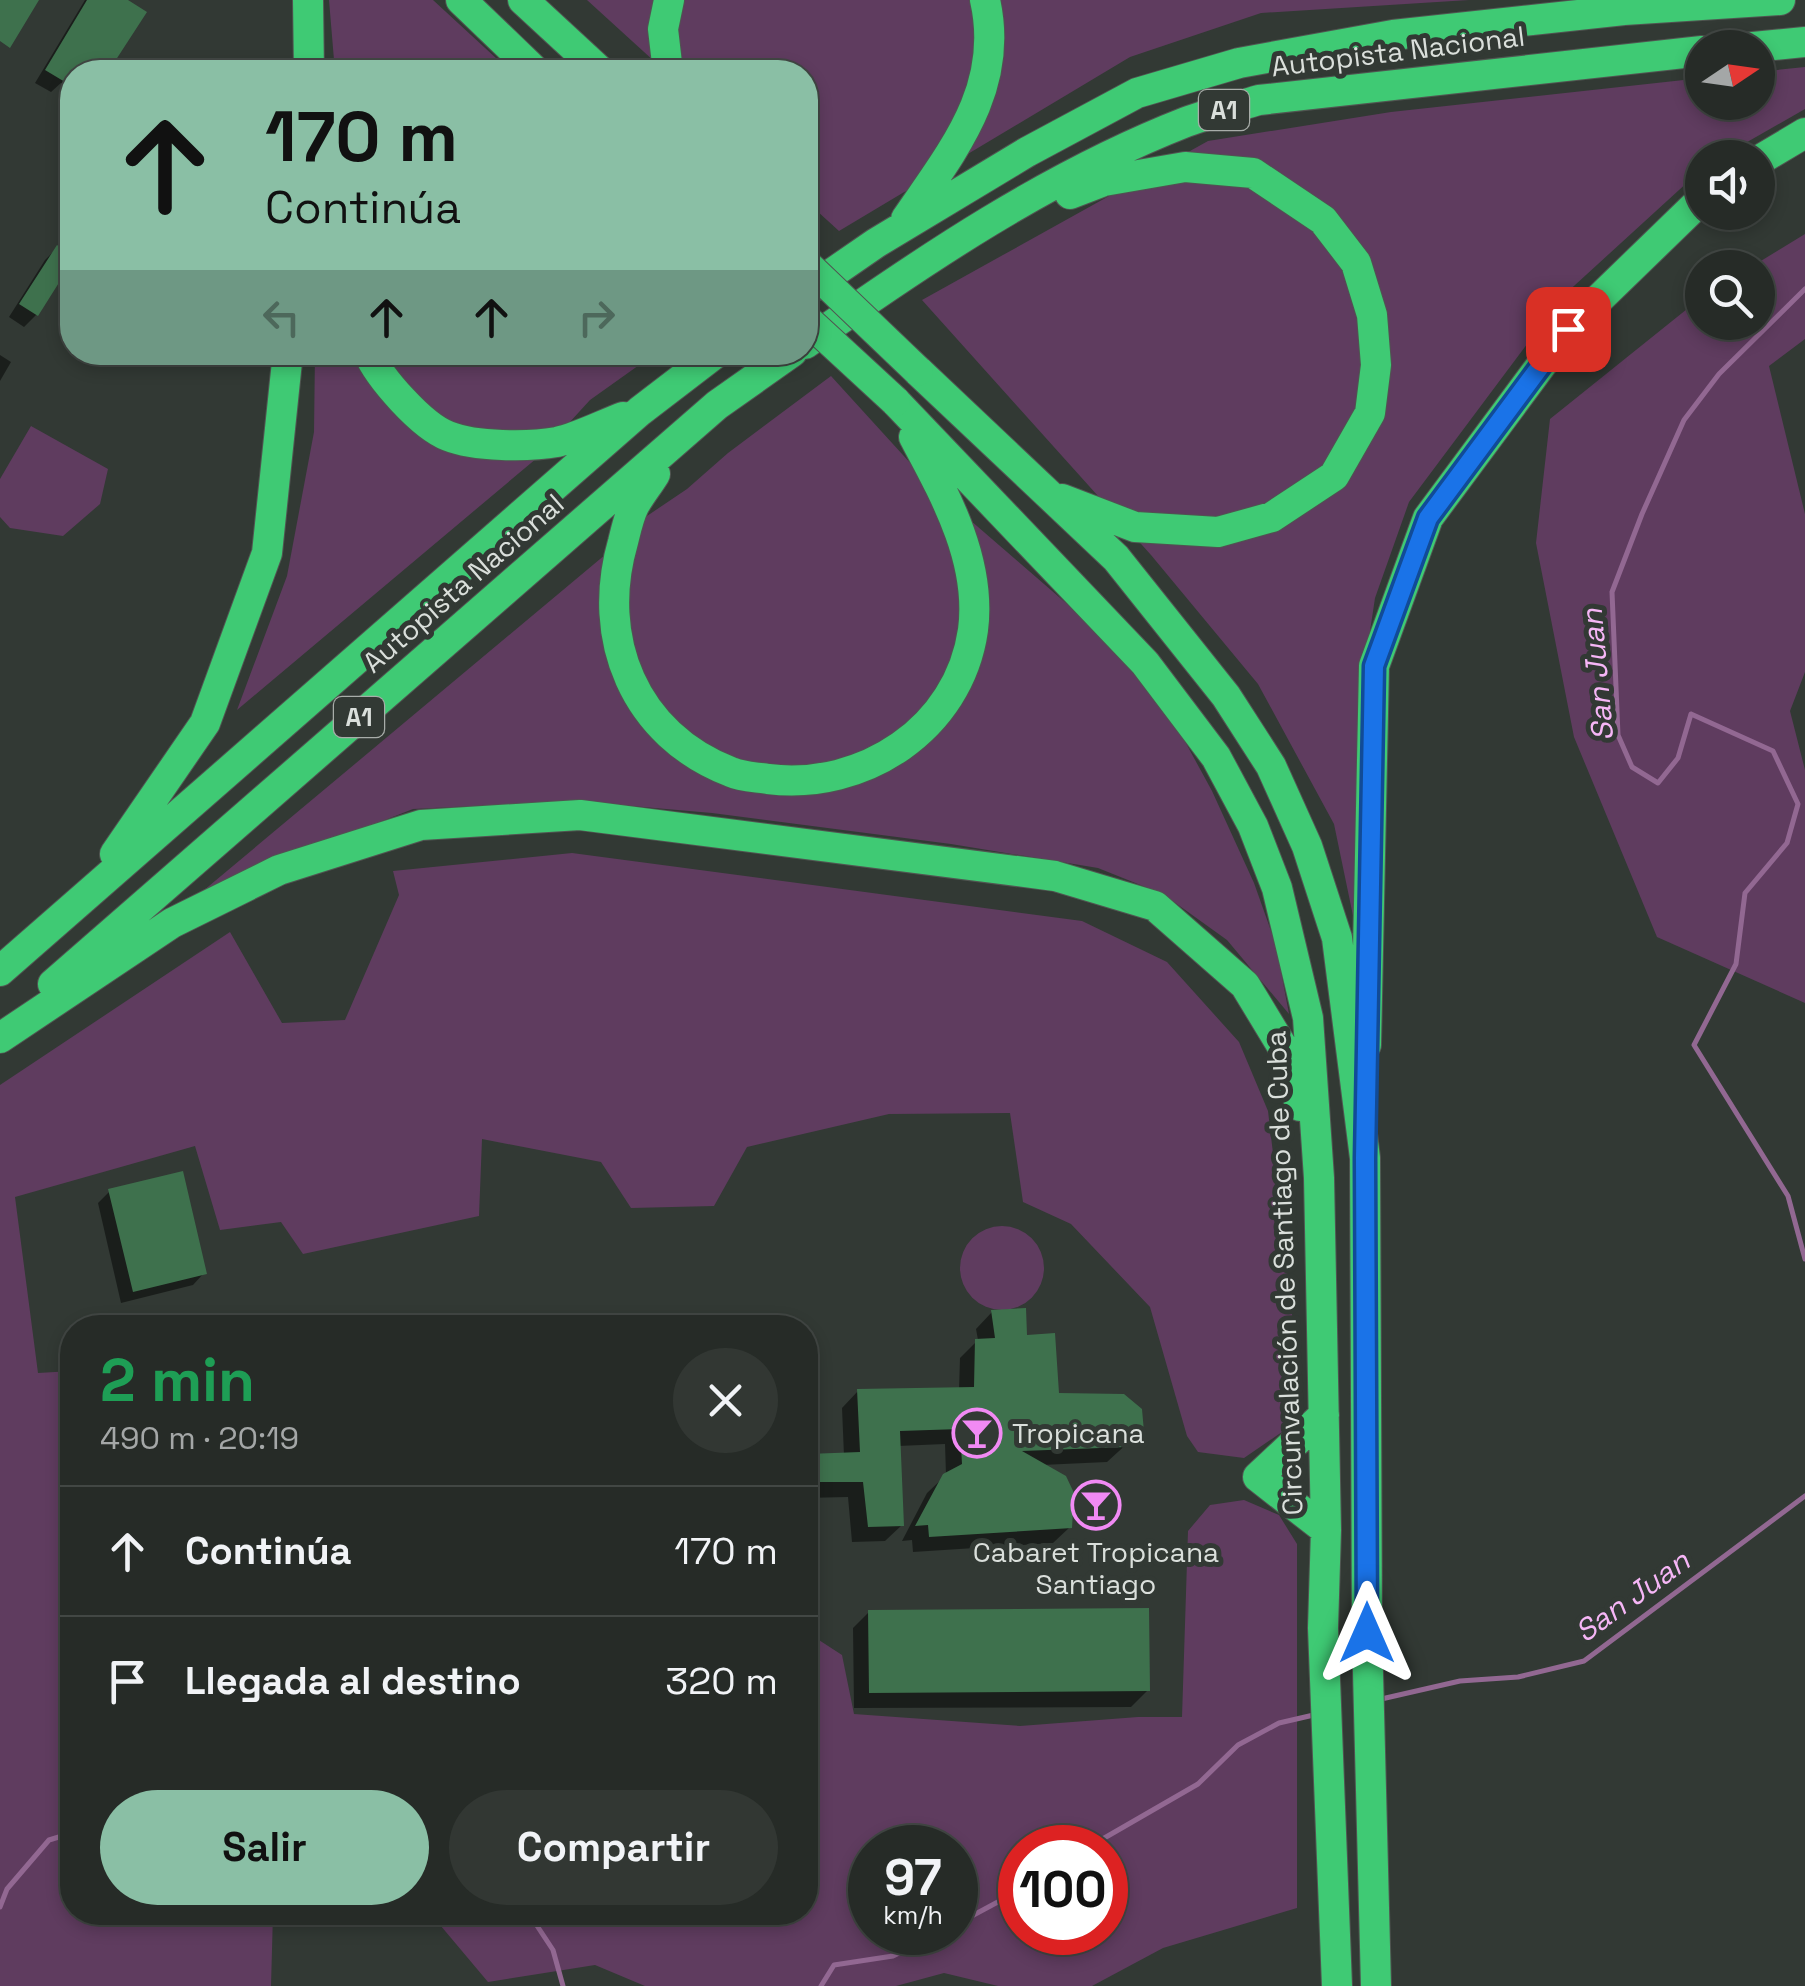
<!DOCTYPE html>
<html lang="es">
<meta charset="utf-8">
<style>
body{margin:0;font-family:"Space Grotesk",sans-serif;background:#323733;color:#f1f3f6;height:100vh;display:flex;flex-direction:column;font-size:38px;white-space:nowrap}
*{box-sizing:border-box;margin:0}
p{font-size:32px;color:#a4a7a7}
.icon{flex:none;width:55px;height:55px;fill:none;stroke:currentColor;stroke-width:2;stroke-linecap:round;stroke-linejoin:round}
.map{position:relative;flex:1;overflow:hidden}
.details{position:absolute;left:60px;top:1315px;width:758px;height:610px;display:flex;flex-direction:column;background:#262b27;border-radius:40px;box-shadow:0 5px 15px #0003,0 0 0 2px #424744}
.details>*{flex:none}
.top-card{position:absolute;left:60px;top:60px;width:758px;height:305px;border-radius:40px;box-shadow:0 5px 15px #0003,0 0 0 2px #424744;background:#8abfa5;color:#111;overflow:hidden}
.needle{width:65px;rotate:77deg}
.fabs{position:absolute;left:1685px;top:30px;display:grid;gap:20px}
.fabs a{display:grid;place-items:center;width:90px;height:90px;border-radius:50%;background:#262b27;box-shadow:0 5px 15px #0003,0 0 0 2px #424744;font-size:50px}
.speed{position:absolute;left:848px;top:1825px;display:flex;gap:20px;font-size:50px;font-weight:700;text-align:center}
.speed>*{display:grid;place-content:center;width:130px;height:130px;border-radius:50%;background:#262b27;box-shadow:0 5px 15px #0003,0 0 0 2px #424744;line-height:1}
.speed small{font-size:25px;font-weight:400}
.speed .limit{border:15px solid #d22;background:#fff;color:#111}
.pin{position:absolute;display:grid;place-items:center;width:85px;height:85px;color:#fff;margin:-42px;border-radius:20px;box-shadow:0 5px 15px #0006}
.me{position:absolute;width:110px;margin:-55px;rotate:0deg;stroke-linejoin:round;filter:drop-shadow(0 0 8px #0008)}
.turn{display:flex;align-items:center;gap:35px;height:210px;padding:0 40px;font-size:45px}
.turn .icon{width:130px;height:130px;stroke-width:2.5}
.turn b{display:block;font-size:70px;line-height:85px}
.lanes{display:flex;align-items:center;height:95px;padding:0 40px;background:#0003;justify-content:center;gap:50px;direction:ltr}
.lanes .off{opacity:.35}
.round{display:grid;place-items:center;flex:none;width:105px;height:105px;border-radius:52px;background:#323733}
.head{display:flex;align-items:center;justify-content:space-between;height:170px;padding:0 40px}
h1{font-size:60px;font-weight:600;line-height:75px;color:#1e9e55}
.button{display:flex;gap:20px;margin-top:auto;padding:20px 40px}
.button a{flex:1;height:115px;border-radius:60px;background:#8abfa5;color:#111;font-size:40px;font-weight:600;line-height:115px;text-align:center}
.button a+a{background:#323733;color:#f1f3f6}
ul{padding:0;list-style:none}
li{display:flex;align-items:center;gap:30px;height:130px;padding:0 40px;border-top:2px solid #424744}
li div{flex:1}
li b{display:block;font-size:38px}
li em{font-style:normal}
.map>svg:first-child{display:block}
.green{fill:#5f3c5f;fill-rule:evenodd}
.shadow{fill:#0007}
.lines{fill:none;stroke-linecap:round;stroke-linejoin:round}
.stream{stroke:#926892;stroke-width:5}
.building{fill:#3e714d}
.highway-casing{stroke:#505551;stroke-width:32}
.highway{stroke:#3fca74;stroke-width:30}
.highway-bridge-casing{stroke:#505551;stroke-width:32;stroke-linecap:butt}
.highway-bridge{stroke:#3fca74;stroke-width:30}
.route-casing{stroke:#114b97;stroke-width:25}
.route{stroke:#1a73e8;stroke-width:18}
.labels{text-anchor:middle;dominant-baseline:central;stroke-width:10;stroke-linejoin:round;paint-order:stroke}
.shield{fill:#323934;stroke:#a8ada9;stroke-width:2.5}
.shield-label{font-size:25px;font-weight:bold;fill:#dadfdb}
.street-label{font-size:28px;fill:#dadfdb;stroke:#323934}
.poi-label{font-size:28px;fill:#dadfdb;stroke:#323934;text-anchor:start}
.water-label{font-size:30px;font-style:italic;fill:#f6b6f6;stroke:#323934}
</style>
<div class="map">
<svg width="1805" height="1986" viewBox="0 0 1805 1986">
<rect width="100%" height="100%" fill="#323934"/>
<path class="green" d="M329,0H433L511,72H335Z
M587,0H1469L1261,13L1130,57L839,231L805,200V72H666Z
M1805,67V109L1721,157L1702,158V169L1563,296L1409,502L1375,598L1361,691L1357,935L1334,824L1258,684L1151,555L922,300L1208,141L1391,112L1702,78V102H1758V72Z
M1805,234V339L1769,366L1805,514V672L1790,711L1805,770V1003L1657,937L1574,737L1536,543L1550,419L1702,297V322H1758V268L1751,267Z
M315,353H656L590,400L537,458L237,710L287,576L314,432Z
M831,376L933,488L1074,610L1131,667L1176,725L1212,791L1254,883L1276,945L1289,1014L1227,940L1163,894L1098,868L951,844L712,813L574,801L413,809L203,891L618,544L644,518L687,489L728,453Z
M31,426L108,469L100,504L63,536L10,528L0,517V479Z
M572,853L1082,921L1167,962L1239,1042L1268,1111L1302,1399L1282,1432L1244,1458L1198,1452L1187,1436L1150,1307L1071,1224L1023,1202L1010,1113L889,1114L747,1147L714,1206L631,1208L601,1162L482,1139L479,1216L303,1254L281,1222L220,1230L195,1146L15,1197L38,1373L72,1371V1912L273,1913L271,1986H0V1085L230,932L282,1023L345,1020L399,895L393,871Z
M960 1268a42 42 0 1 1 84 0a42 42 0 1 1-84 0Z
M1244,1500L1279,1515L1297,1544V1908L1163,1948L1092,1986H998L944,1973L896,1986H645L595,1965L488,1982L430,1913L805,1912V1631L842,1655L854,1714L1020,1726L1138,1717H1182L1188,1531L1210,1505ZM870,1848H955V1932H870ZM1020,1848H1105V1932H1020Z"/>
<path class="shadow" d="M85,0H122L143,13L105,72H72V90L61,83L51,92L35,83Z
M57,248L72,258L36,315L24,327L9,317L45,260Z
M0,355L11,362L0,381Z
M110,1191L204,1273L193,1285L121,1303L98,1203Z
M992,1312L1024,1338L1057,1395L1141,1431L1107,1462L1042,1465L1070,1527L1053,1543L913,1552L912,1540L902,1541L927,1493L946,1475L945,1444L898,1446L902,1525L885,1541L852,1542L848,1497L805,1498V1461L809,1457L844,1456L842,1408L858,1391L959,1390L960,1358L978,1340L976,1329Z
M869,1612L1148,1690L1131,1707L854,1708L853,1628Z"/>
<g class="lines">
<path class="stream" d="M1805,289L1719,374L1684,420L1642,514L1612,592L1618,735L1632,767L1658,783L1678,758L1691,714L1773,751L1798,804L1787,843L1745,893L1736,964L1694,1045L1788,1196L1805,1259
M1377,1700L1460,1681L1518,1677L1584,1661L1805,1496
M1087,1848L1198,1784L1238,1745L1279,1723L1318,1714
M0,1907L7,1889L49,1840L72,1833
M528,1912L553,1950L563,1986
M955,1925L1020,1890
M821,1986L834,1965L893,1956L941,1932"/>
</g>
<path class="building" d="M0,0H39L10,48L0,41Z
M87,0H128L147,12L108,72H71L65,82L45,70Z
M57,245L72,256V262L38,316L19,304Z
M183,1171L207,1274L133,1292L108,1189Z
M1026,1308L1027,1335L1055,1333L1059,1393L1124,1394L1142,1409L1144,1432L1126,1447L1022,1451L1066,1476L1074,1493L1072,1528L929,1537L928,1525L915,1526L943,1474L962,1464L960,1429L900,1431L904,1526L868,1527L863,1482H810L808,1454L860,1452L857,1389L974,1387L975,1339L995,1338L991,1310Z
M1149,1608L1150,1691L869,1693L868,1610Z"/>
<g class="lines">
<g class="highway-casing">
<path id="highway" d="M308,0L309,72
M461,0L536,72
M523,0L601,72
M1743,48L1805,42
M668,72L663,29L669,0
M1758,161L1805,133
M906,219C953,150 1005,88 985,0
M805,292L876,243L1027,152L1137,93L1239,63L1393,35L1624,10L1780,0
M805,344C924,260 1050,175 1186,122C1210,113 1235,107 1259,100L1702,51
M368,352C379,378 422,426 448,436C475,447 529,447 557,442C579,437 602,425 623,417
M918,371L1116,558L1226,696L1271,766L1307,846L1337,938L1365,1158L1367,1633L1376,1986
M895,401L1145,663L1216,757L1253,826L1277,888L1308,1018L1319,1178L1326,1530L1323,1628L1337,1986
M655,474C649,484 640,495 634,506C629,516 626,530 623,542C595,638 634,735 731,772C742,777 756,777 768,779C863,791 959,729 973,630C982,561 945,495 914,437
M1062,499L1135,527L1218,532L1272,517L1334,476L1370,413L1376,365L1372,315L1356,263L1323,220L1253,173L1185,167L1104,181L1070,194
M115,854L205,723L267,553L288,352
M0,971L640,411L717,352
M53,984L717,405L792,352
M0,1038L172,923L279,870L421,825L580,815L1055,876L1155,906L1245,985L1285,1051L1300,1106
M1366,1045L1374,666L1428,518L1568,329L1702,199
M1324,1415L1258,1477L1326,1530"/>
</g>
<use href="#highway" class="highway"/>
<g class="highway-bridge-casing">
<path id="highway-bridge" d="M805,263L918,371
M805,318L895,401"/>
</g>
<use href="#highway-bridge" class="highway-bridge"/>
</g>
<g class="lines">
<g class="route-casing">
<path id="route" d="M1367,1633L1365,1158L1374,666L1428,518L1568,329"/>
</g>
<use href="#route" class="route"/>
</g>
<defs>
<g id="bar-ring" transform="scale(2.5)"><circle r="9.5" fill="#323934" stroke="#f18af4" stroke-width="1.5"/><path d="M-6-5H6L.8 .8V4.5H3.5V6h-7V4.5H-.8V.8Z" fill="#f18af4"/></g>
</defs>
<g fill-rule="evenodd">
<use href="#bar-ring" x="977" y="1433"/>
<use href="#bar-ring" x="1096" y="1505"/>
</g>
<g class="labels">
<g class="shield">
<rect x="1199" y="90" width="50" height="40" rx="8"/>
<rect x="334" y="697" width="50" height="40" rx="8"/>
</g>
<g class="shield-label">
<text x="1224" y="110">A1</text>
<text x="359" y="717">A1</text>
</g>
<g class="street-label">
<text transform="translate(1398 51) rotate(-7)">Autopista Nacional</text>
<text transform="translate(463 583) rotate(-41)">Autopista Nacional</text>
<text transform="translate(1284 1273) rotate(-92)">Circunvalación de Santiago de Cuba</text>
</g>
<g class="poi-label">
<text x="1012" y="1433">Tropicana</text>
<text x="1096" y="1552" text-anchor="middle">Cabaret Tropicana<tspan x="1096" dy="32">Santiago</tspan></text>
</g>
<g class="water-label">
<text transform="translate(1597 675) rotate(-95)">San Juan</text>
<text transform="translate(1632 1596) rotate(-36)">San Juan</text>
</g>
</g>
</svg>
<div class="fabs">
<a><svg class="needle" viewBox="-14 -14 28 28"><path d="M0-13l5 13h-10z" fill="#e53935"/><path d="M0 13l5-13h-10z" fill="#a4a7a7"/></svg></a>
<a><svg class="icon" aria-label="sound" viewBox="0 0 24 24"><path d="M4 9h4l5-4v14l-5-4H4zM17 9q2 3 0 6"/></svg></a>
<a><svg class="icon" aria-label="search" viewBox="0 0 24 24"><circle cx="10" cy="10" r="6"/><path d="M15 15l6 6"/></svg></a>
</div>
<div class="speed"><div>97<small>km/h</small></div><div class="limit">100</div></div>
<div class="pin" style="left:1568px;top:329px;background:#d93025"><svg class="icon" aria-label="arrive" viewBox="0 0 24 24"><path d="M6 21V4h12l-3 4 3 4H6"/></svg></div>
<svg class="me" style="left:1367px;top:1633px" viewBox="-20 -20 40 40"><path d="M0-17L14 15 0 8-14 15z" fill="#1a73e8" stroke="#fff" stroke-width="4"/></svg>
<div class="top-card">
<div class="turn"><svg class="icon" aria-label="ahead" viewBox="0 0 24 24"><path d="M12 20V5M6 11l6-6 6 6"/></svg><div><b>170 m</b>Continúa</div></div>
<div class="lanes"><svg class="icon off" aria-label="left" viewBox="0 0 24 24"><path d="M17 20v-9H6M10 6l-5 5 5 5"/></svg><svg class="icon" aria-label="ahead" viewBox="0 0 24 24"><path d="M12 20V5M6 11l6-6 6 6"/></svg><svg class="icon" aria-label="ahead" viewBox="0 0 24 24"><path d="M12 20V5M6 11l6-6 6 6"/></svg><svg class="icon off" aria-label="right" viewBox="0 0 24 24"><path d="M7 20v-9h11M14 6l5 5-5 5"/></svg></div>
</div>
<section class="details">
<div class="head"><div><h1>2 min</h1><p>490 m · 20:19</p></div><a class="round"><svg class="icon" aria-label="close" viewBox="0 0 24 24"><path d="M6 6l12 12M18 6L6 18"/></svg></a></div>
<ul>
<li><svg class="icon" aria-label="ahead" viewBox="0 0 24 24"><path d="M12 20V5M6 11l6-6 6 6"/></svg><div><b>Continúa</b></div><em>170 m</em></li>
<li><svg class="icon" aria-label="arrive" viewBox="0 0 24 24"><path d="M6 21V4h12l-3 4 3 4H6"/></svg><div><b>Llegada al destino</b></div><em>320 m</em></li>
</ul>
<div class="button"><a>Salir</a><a>Compartir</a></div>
</section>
</div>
